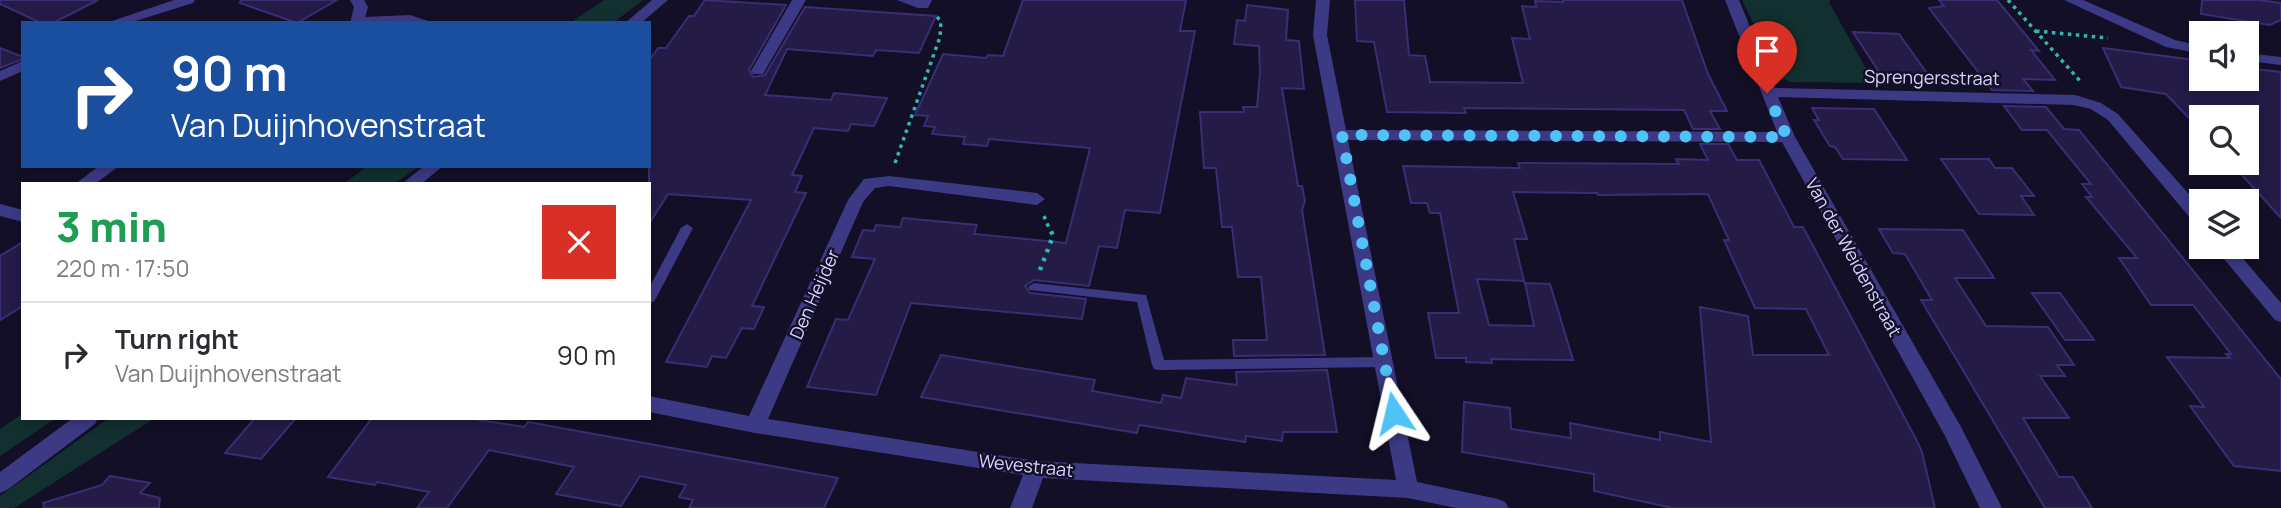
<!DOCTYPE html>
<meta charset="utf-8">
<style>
body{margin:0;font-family:Manrope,sans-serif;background:#f2f2f3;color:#2b2b33;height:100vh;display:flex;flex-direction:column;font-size:26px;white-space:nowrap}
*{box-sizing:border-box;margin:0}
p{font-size:23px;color:#7c7c81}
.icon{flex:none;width:38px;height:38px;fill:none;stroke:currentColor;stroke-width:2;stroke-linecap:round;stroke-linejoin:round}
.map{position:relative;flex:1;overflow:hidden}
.panel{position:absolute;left:21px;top:182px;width:630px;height:238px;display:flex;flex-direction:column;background:#fff;border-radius:0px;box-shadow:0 4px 10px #0003}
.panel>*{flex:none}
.hud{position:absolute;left:21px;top:21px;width:630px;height:147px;border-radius:0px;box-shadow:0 4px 10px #0003;background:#1a4fa0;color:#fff;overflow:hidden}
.buttons{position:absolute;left:2189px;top:21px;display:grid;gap:14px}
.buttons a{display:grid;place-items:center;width:70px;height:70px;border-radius:0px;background:#fff;box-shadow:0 4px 10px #0003;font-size:35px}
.pin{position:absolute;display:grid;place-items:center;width:60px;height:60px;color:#fff;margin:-72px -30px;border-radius:50% 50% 50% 0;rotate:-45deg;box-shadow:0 0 7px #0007}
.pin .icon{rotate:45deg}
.me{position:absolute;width:77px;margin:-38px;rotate:350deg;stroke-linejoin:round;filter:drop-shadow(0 0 5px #0008)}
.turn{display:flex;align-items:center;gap:24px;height:147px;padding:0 35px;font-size:32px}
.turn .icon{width:91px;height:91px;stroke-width:2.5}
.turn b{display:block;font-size:49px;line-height:60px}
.round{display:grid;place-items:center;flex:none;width:74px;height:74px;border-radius:0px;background:#f2f2f3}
.summary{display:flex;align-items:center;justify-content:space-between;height:119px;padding:0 35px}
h1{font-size:42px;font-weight:800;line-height:52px;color:#1e9e55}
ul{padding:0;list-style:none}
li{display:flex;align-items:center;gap:21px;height:105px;padding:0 35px;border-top:2px solid #e1e1e2}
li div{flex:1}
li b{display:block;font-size:26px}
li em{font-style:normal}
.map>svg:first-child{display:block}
.green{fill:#12302f}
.building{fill:#241b47;stroke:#3b2d73;stroke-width:2}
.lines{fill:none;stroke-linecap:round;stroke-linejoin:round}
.path-far1{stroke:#2fb8b0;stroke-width:3.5;stroke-dasharray:3.5 4.5;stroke-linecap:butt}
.path{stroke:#2fb8b0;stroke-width:4.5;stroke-dasharray:3.5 6;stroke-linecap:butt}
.service{fill:#3d3a85;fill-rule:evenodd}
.minor{fill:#3d3a85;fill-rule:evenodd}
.route{stroke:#4fc3f7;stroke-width:12;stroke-dasharray:0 21.6}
.labels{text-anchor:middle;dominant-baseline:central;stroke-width:5;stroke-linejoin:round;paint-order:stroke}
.street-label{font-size:18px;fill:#d9d4ff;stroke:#130f26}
</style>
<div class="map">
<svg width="2281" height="508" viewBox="0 0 2281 508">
<rect width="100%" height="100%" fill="#130f26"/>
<path class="green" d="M604,0H643L613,23H570Z
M1742,0H1831L1829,2L1874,83L1790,82L1779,76Z
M368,166H419L394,184H343Z
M23,413V418H56L0,456V429Z
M109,418H155L14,508H0V496Z"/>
<path class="building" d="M0,0H98L53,23H41L0,4Z
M241,0H337L297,23L240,3Z
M705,0L786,5L749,70L753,77L765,75L805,7L936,16L919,53L876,50L873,56L787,49L765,95L831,100L834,93L887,98L874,126L851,124L848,131L814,128L792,175L802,176L795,192L806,193L752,306L764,307L754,329L742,328L726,358L712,356L707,367L666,362L751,200L668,194L649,224V61L658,48H666L689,16H694Z
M1023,0H1186L1180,31H1195L1160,213L1125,210L1117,248L1099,246L1089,286L1034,280L1025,286L1030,293L1086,299L1082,319L911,303L876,395L807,387L836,319L848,320L875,259L852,257L863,230L874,231L876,225L900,227L903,218L977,225L974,234L1066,243L1090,148L989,139L987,146L963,144L965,137L932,134L935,127L924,126L928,116L915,115L943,54L986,58L988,55L1003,56Z
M1355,0H1404L1409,55L1425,56L1430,82L1523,83L1512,38L1530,39L1522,6L1536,7L1535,1L1563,2V0H1682L1708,74L1727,111H1710L1720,129H1693L1684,110L1464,108L1466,113L1387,112L1374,42L1357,41Z
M1939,0H1997L2039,51L2031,50L2055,80L2023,79L2033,91L1992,90L1929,8L1944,6Z
M2202,0H2258L2281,3V20L2270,25L2201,14Z
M1247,5L1288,10L1286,40L1299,41L1304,89L1282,88L1298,186H1302L1305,201L1302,210L1325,355L1234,356L1233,340H1267L1261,277H1238L1232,227H1222L1216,168H1204L1200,112H1244L1243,107H1257L1260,73L1259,46L1234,44L1237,20L1245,21Z
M1853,32L1899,34L1929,76L1881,75Z
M0,48L23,57V59L0,68Z
M2103,48L2202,61V79H2247V68L2281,72V218L2231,163H2247V117H2188L2166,94L2121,87Z
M2004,106L2046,107L2064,129L2079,130L2281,379V471L2234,466L2190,406L2204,407L2167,357L2230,358L2226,354H2231L2193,305H2151L2119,258H2137L2086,197H2092L2082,184H2091L2047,130H2022Z
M1812,108L1874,109L1907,160L1843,159L1835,147L1830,146L1814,120H1819Z
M1700,144H1728L1737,160H1759L1794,227H1803L1916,439L1922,452L1935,508H1673L1594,491V474L1462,452L1464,402L1510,408L1511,429L1571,438L1570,423L1660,440V432L1711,442L1700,307L1748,316L1753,355H1829L1806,309L1755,308L1724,240H1729L1708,194L1598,195L1597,193L1513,192L1527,239H1514L1524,281L1477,279L1489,325L1534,326L1525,283L1550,284L1573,360L1491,359L1492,363L1466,362V358H1436L1428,313H1459L1440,213H1430L1427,203H1411L1403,166L1520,168L1518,163L1679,164L1676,159L1708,160Z
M1941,159H1989L1995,168H2012L2034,196H2021L2034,215L1979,214Z
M1879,229L1963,230L1994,278H1955L1986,326L2048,327L2074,365H2057L2065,376H2040L2069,418H2023L2059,477H2073L2092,508H2045L1921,300H1932L1905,254L1893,253Z
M23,242V306L0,320V256Z
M2032,293H2060L2094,340H2065Z
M941,355L1095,380L1092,391L1161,403L1163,395L1181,398L1186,378L1237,385L1236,372L1327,370L1337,432H1283L1282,441L1246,436L1245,442L1139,425L1137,433L921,397Z
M255,418H296L261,459L225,453Z
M372,418H466L524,427L528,422L838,478L824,508H689L693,500L679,497L686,485L640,476L621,506L556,494L574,467L489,450L447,508H417L429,492L377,482L375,485L328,477Z
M110,476L150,483L140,493L160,498L159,508H44L43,503L102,485Z"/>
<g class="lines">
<path class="path-far1" d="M2008,0L2081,82
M2036,31L2108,38
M895,163L940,37L941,21L937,17
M1044,216L1049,228"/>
<path class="path" d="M1040,270L1053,236L1049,226"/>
<path class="service" d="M687,224L693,228L655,300L649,305V288L681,228Z
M1034,283L1146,295L1164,360L1385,357L1390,358L1392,362L1390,366L1385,367L1159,370L1154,369L1152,365L1137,302L1030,290L1028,287Z"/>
<path class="minor" d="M174,0H195L193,3L129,23H106Z
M350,0H364L368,7L365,17L410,15L434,23H350L354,7Z
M652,0H668L641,23H625Z
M792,0H806L763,74H753L751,71Z
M897,0H932L928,8H918Z
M1316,0H1330L1327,35L1346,130L1777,132L1725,0H1739L1775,88L2075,95L2101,103L2118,114L2202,209V227L2196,225L2108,120L2091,109L2074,105L1778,97L1795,137L1961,427L2002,508H1980L1945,436L1782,142L1348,140L1417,482L1498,499L1505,502L1509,508H1456L1408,498L1043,478L1032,508H1010L1023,475L755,433L649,412V396L749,416L848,200L864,179L889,176L1037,193L1045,199L1037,205L889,186L875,188L863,202L768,419L1036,461L1396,480L1313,35Z
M2064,0H2083L2175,40L2202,46V54L2166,47Z
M2247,53L2281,57V65L2247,61Z
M23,61V71L0,81V71Z
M99,166H119L95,184H75Z
M424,166H443L421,184H402Z
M0,204L23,210V222L0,216Z
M2214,247H2233L2281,303V322L2275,320Z
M73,418H98L95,424L7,490L0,493V472Z"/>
</g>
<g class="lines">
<path class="route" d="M1394,413L1342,135L1787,137L1767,93"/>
</g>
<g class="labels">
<g class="street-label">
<text transform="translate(1932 77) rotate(1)">Sprengersstraat</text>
<text transform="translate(1854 257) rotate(61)">Van der Weidenstraat</text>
<text transform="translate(814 294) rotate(-66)">Den Heijder</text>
<text transform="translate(1026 465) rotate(6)">Wevestraat</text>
</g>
</g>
</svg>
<div class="buttons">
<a><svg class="icon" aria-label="sound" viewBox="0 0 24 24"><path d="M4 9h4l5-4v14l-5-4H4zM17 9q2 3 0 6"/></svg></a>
<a><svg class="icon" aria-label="search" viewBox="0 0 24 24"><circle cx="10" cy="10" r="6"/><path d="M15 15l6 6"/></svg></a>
<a><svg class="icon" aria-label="layers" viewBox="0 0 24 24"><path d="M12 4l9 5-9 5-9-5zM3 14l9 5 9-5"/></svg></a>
</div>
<div class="pin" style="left:1767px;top:93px;background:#d93025"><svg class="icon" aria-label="arrive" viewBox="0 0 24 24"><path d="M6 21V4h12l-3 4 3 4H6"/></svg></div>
<svg class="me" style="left:1394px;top:413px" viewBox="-20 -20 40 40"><path d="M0-17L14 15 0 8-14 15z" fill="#4fc3f7" stroke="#fff" stroke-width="4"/></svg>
<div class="hud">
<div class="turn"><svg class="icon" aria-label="right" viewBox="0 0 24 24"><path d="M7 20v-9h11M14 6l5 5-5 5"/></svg><div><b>90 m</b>Van Duijnhovenstraat</div></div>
</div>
<section class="panel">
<div class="summary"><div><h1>3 min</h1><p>220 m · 17:50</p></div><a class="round" style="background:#d93025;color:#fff"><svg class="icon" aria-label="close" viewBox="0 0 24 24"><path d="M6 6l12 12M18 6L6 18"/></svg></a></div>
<ul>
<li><svg class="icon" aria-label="right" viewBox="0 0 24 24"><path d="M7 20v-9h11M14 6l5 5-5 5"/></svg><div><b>Turn right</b><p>Van Duijnhovenstraat</p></div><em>90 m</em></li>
</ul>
</section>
</div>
